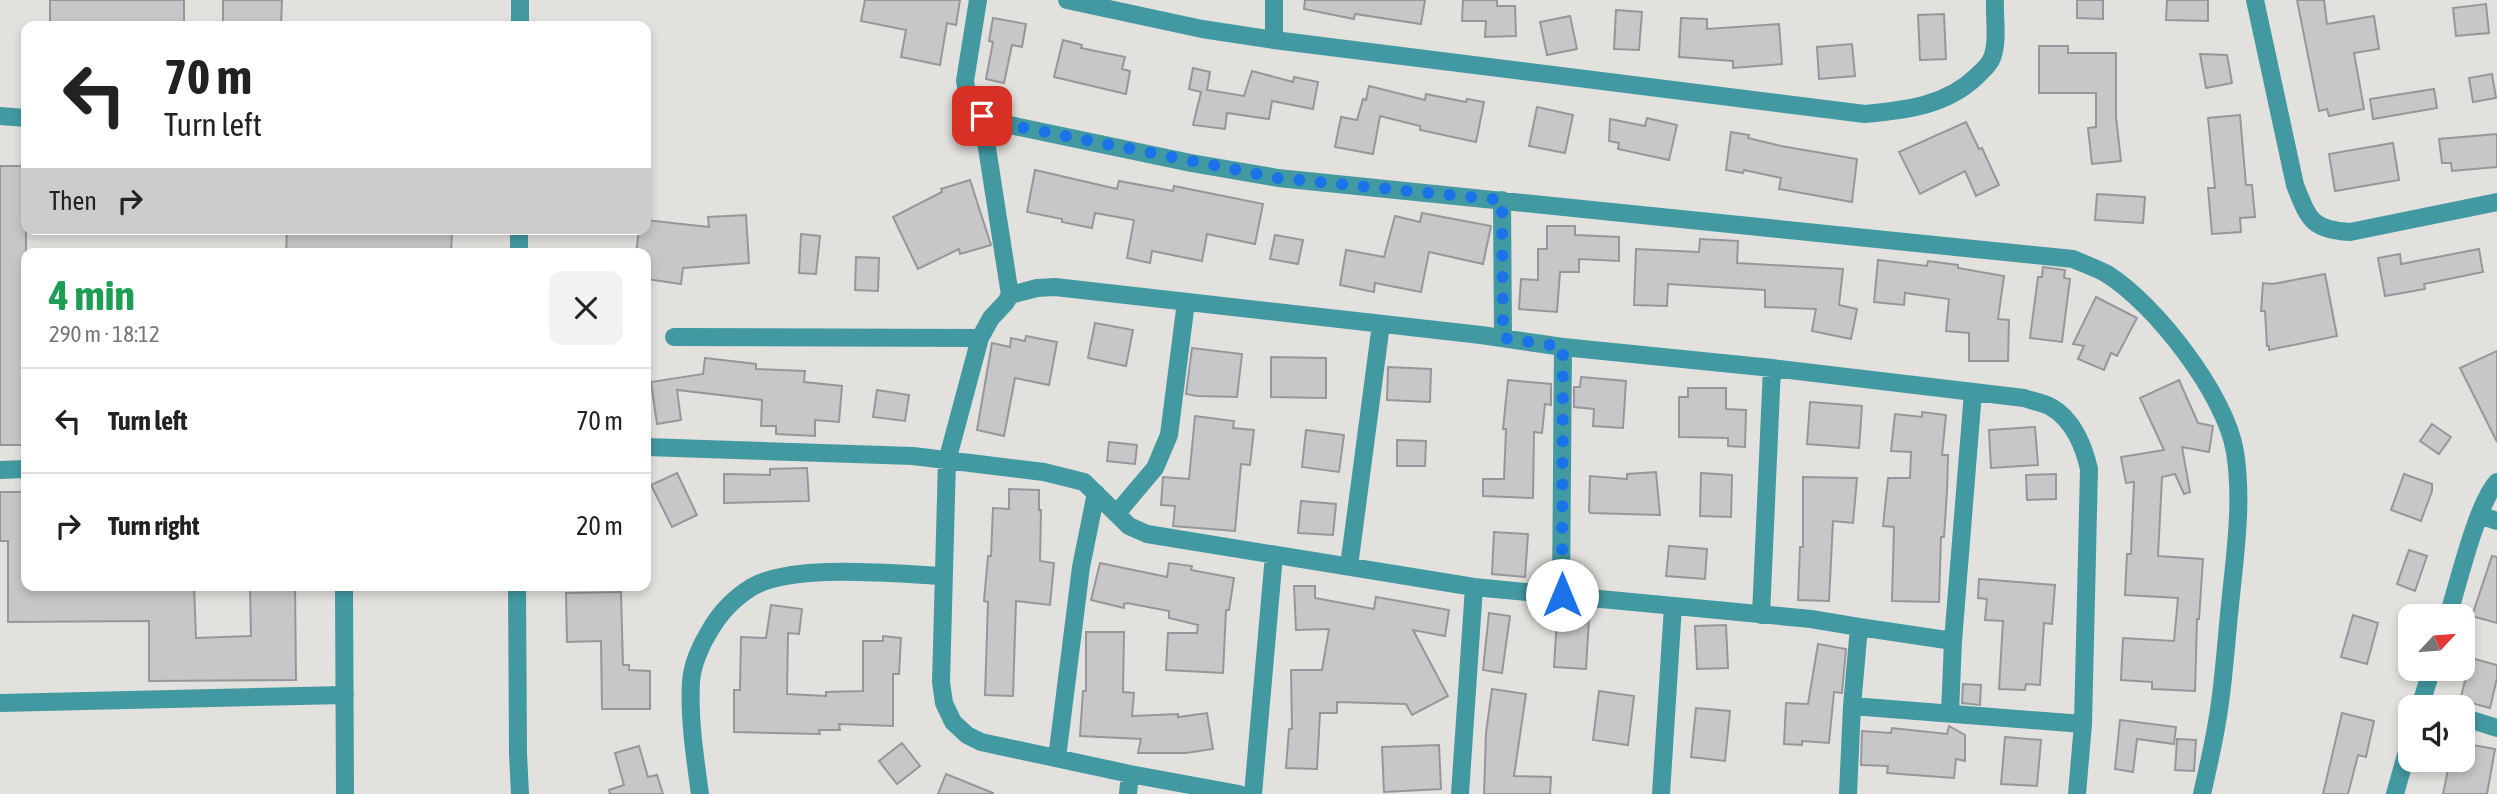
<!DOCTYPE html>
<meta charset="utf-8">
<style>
body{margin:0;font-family:"Asap Condensed",sans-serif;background:#f2f2f2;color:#222;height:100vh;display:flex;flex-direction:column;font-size:26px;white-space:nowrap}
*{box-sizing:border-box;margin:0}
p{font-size:23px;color:#767676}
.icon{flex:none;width:38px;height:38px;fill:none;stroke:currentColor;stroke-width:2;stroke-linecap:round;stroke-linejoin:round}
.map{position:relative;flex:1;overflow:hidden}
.side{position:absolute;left:21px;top:248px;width:630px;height:343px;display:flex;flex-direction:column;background:#fff;border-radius:14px;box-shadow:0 4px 10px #0003}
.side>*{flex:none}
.top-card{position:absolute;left:21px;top:21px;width:630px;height:214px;border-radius:14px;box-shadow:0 4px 10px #0003;background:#fff;color:#222;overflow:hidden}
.needle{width:46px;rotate:64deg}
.buttons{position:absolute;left:2398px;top:604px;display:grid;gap:14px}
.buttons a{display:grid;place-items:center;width:77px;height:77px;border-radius:14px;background:#fff;box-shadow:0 4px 10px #0003;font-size:35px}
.pin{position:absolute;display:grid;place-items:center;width:60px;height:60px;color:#fff;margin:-30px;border-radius:14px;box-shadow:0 4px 10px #0006}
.me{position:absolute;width:77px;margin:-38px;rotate:0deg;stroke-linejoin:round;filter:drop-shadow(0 0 5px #0008)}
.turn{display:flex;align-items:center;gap:24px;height:147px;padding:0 28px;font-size:32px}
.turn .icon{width:91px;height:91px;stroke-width:2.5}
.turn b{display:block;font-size:49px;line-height:60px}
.then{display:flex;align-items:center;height:66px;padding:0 28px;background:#0003;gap:14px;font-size:26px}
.round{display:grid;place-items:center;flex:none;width:74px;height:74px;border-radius:14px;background:#f2f2f2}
.head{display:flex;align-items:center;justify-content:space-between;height:119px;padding:0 28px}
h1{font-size:42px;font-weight:700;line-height:52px;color:#1e9e55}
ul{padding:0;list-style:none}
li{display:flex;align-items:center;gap:21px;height:105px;padding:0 28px;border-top:2px solid #e0e0e0}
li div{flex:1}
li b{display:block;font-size:26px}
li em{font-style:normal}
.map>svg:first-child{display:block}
.building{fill:#c7c6c9;stroke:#98969a;stroke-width:2}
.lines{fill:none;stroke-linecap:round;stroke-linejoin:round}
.minor{stroke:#4399a2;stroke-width:18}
.route{stroke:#1a73e8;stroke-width:12;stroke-dasharray:0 21.6}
</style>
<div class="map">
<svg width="2497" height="794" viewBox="0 0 2497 794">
<rect width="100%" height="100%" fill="#e2e1dd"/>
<path class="building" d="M50,0H184V26H60V24H50Z
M223,0H282L281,26H223Z
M865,0H960L956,25L947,23L940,65L901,57L906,30L861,21Z
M1305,0H1425L1421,24L1355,14L1354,19L1304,9Z
M1463,0H1497V6H1515L1516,36L1485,37L1486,21H1462Z
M2077,0H2103V19L2077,18Z
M2167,0H2208V21L2166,20Z
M2297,0H2324L2327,24L2374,16L2379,49L2354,53L2364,109L2329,116L2327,109L2319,111Z
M2486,4L2489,33L2456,36L2453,8Z
M1616,10L1642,12L1639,50L1614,49Z
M1944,14L1946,59L1920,60L1918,15Z
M1570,16L1577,49L1547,55L1540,22Z
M993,18L1026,24L1022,47L1012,45L1004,83L986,79L993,42L989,41Z
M1681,18L1707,19V29L1779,24L1782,64L1733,68V61L1679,57Z
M1063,40L1082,45L1081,48L1125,57L1122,69L1130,71L1126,94L1054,77Z
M1852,44L1855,76L1819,79L1817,47Z
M2039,46H2068V53H2116V117L2121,161L2092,164L2088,128L2096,127V93H2039Z
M2200,54L2227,55L2232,83L2206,88Z
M1193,68L1210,72L1207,90L1244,96L1252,71L1293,82L1294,77L1318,82L1313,109L1272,101L1269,119L1227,113L1225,129L1193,125L1201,92L1189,89Z
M2492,74L2496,98L2473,102L2469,78Z
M1369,86L1425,100L1426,94L1466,102L1467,99L1484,102L1476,142L1420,130V126L1380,116L1373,154L1335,147L1341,117L1357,120L1363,99L1366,100Z
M2434,89L2437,108L2373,119L2370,99Z
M1537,107L1573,115L1565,153L1529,146Z
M2240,115L2246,185H2252L2255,217L2240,218L2241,232L2212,234L2208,188H2215L2208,118Z
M1647,118L1677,125L1669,160L1618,149L1619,143L1609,141L1610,119L1645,126Z
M1966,122L1979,149L1982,148L1999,185L1976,196L1965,171L1920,194L1899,152Z
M1731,132L1749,135L1748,138L1781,146L1857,159L1852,202L1779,189L1781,178L1744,170L1743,173L1726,170Z
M2497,134V167L2452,171L2451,163H2442L2439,139Z
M2393,143L2399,180L2335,191L2329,154Z
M0,166H26V445H0Z
M1035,170L1117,189L1119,181L1173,191L1174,186L1263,204L1255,244L1207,234L1202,261L1152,251L1150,263L1127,258L1134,220L1095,213L1092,228L1062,222V219L1027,212Z
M970,180L991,245L960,254L959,249L918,269L893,217L942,192L941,189Z
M2097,194L2145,197L2143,223L2095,220Z
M1422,213L1491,226L1483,264L1429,252L1421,292L1375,283L1374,292L1340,285L1346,250L1384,257L1395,216L1420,222Z
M746,215L749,263L683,268L681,284L646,279V254H636L639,229H646V220L709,227L708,217Z
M1547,226H1575V235L1619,237V261L1579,259V272H1560L1557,312L1519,309L1521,279L1538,280V249H1547Z
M287,229H452L451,254H286Z
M801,234L820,236L816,274L799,273Z
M1275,235L1303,240L1298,264L1270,259Z
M1700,239L1738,241L1737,263L1843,269L1839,305L1857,309L1851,339L1812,331L1816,309L1765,307V290L1668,284L1667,306L1634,305L1636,249L1699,252Z
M2479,249L2483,272L2424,284L2425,289L2385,296L2378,258L2400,254L2401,264Z
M856,257L879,258L878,291L855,290Z
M1878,260L1927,266L1928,261L1958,265V268L2004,276L1998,319L2009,320L2008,361H1969V333L1946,331L1949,299L1905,293L1904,305L1874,302Z
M2043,267L2065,270L2064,278L2070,279L2062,342L2030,338L2038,277H2042Z
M2325,274L2337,336L2269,350V346H2267L2265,311H2261L2263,283L2273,284Z
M2096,297L2137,318L2117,356L2111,353L2104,370L2078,359L2084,346L2073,344Z
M1095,323L1133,330L1126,366L1088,358Z
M1026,336L1057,342L1049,385L1015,378L1004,436L977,430L992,343L1010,347L1011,338L1025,341Z
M1192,348L1242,354L1237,397L1197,396L1186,394Z
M2497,351V442L2460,368Z
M1271,357L1326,358V398L1271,397Z
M705,358L756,364V369L805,371L804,382L842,386L839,422L815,420V436L776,434V426H761L762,400L677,390L681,420L657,424L651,382L703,374Z
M1388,367L1431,369L1430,402L1387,400Z
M1581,377L1626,381L1623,428L1593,426L1594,409L1574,407V387H1580Z
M1508,380L1551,384V405L1545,404L1542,433L1534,432L1533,498L1483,496V479H1504L1506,429H1503Z
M2179,380L2198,423L2213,426L2209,452L2182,447L2190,492L2184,494L2175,474L2162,477L2158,556L2203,559L2199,619H2197L2195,691L2152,689V682L2121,680L2123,638L2174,641L2178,598L2125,595L2127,554H2131L2134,482L2126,483L2121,457L2164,450L2140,398Z
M1688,388H1726V409L1746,410L1745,447L1728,446V438L1679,437V397H1688Z
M877,390L909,395L905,421L873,417Z
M1810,402L1862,406L1859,448L1807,444Z
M1922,412L1946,415L1942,455H1948L1947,491L1944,537H1941L1939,602L1892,601L1894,527L1883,526L1888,478H1910L1911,452L1891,451L1895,414L1922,417Z
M1195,416L1234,421L1233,428L1254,430L1250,465L1241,464L1235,531L1173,526L1175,506L1161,505L1163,477L1189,479Z
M2432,424L2451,437L2439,454L2420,441Z
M2035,427L2038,465L1991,468L1989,430Z
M1306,430L1344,435L1339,472L1302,467Z
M1397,440L1426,441L1425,466H1397Z
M1109,442L1137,445L1135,464L1107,461Z
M807,468L809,501L724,503V474L770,475V469Z
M1656,472L1660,515L1590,513L1589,511L1590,476L1627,479V474Z
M677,473L697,515L672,527L651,485Z
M1701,473L1732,475L1731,517L1700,516Z
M2056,474V499L2027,500L2026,475Z
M2404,474L2432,484V491L2421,521L2391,510Z
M1803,477L1857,478L1853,523L1833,521L1829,601L1798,600L1800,547H1803Z
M1009,489L1039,490V510H1041L1040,561L1054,563L1050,605L1016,601L1013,696L985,695L988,602L984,601L988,556H991L993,508L1009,509Z
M0,492H26V586H194L196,638L251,636L250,586H295L296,680L149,681V621L8,622V541H0Z
M1301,501L1336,504L1333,535L1298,533Z
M1494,532L1528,534L1525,577L1492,574Z
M1669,546L1707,549L1705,579L1666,576Z
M2409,550L2427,556L2415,591L2397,584Z
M2492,556L2497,557V623L2472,616Z
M1100,563L1167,577L1169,563L1192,566L1191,570L1234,578L1229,610H1226L1223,673L1166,670L1168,633H1197L1198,625L1169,618V611L1127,603L1124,604V608L1091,600Z
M1979,579L2055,585L2052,624L2044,623L2040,685L2026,684L2025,690L1999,689L2003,621L1985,620L1987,599L1978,598Z
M1294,586H1315V598L1374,609L1376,597L1449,610L1445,636L1413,630L1448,696L1412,715L1406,704L1337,702V713H1320L1317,769L1286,768L1289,729H1292L1291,670H1322L1329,629L1296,630Z
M621,592L623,665H629V670L650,671V709H602L601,641L567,642L566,593Z
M771,605L802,609L799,634L788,633L787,694L826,696V692L863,691V641H883V636L901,638L899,674H893V726L839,724L840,730H819L820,734L734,732V690H740L741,637L766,638Z
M1489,613L1510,616L1502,673L1483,670Z
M2353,615L2378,623L2367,664L2341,657Z
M1557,617L1589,619L1586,669L1554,667Z
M1726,625L1728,668L1697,669L1695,626Z
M1086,632H1124L1123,692L1134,693L1132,716L1178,714V717L1207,713L1213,749L1186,753H1138L1141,739L1080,736L1083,691H1086Z
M1818,644L1846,649L1842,693L1834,692L1829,743L1802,741V745L1784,744L1786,703L1808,704Z
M2471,658L2497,665V678L2490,708L2460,700Z
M1963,684L1981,685L1980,705L1962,703Z
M1492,689L1526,694L1514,776L1551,777L1550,794H1484L1486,733Z
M1599,691L1634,696L1628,745L1593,740Z
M1696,708L1730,711L1725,761L1691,757Z
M2342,713L2374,721L2366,757L2358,755L2348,794H2323Z
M2120,720L2176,727L2174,744L2137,739L2133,772L2115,769Z
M1949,726L1965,735V761L1956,759L1954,778L1887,773L1888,766L1861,765L1862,731L1891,733L1892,728L1947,734Z
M2005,737L2041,740L2037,786L2001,784Z
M2177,739L2196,740L2194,771L2175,770Z
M902,743L920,766L897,784L879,761Z
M2462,743L2495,749L2487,794H2443L2450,760H2462Z
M1439,745L1441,789L1384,792L1382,747Z
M639,746L648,777L657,775L663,794H610L609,790L624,785L615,753Z
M946,774L993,793V794H938Z"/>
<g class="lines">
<path class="minor" d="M520,0V26
M978,0L965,81C968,106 977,115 1000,123L1191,163L1278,178L2073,259C2084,264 2096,268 2107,274C2155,304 2226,395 2235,452C2243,502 2235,555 2230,605C2226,642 2224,680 2218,716C2214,742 2208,768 2202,794
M1067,0L1202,29L1274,40L1865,114C1906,110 1946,106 1977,76C1981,72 1988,66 1991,60C1999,44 1994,17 1995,0
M1274,0V40
M2255,0L2295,185C2309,220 2311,229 2350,232L2497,202
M0,116L26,118
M982,116L1010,295
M1502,200L1503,338
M519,254V229
M674,337L980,338
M646,447L913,456L1044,472L1084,482L1129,526L1147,534L1474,587L1811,619L1859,627L1852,706L1848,794
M0,470L26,469
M1117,513L1155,468L1169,435L1186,302
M2479,515L2497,521
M1349,566L1381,324
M344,586L345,794
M517,586L518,753L520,794
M1561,595L1563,347
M1761,615L1772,368
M2448,616C2458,585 2477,503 2497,482
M1859,627L1953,641
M0,703L345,695
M1852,706L2083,724
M2420,707L2432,668
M1950,713L1953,641L1973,392
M2462,717L2497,728
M1057,758L1081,567L1096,493
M700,794C695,758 689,719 691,682C692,666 700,646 709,632C719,614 734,598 752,587C794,563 894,574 943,576
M1128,794L1130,774
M1239,794L1130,774L981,742L967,735L953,722L944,703L941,682L947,461L980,338L991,318L1006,302L1010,295L1037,288L1055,287L1481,335L1563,347L1772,368L2024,398C2033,401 2043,403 2051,407C2073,419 2084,447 2089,469L2083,724L2077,794
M1253,794L1274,555
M1460,794L1474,587
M1661,794L1673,606
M2395,794L2410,741"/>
</g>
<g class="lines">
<path class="route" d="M982,116L1000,123L1278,178L1502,200L1503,338L1563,347L1562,595"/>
</g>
</svg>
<div class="buttons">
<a><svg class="needle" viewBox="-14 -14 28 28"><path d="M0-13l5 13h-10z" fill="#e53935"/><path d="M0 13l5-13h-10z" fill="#767676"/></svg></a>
<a><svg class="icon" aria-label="sound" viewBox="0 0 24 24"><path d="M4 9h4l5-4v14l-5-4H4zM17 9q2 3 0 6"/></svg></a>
</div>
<div class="pin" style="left:982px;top:116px;background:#d93025"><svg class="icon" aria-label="arrive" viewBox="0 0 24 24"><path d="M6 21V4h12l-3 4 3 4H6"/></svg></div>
<svg class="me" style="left:1562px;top:595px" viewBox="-20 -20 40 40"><circle r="19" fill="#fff"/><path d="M0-13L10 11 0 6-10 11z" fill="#1a73e8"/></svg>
<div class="top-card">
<div class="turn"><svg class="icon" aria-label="left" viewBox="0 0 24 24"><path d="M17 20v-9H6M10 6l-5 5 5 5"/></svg><div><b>70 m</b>Turn left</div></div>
<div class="then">Then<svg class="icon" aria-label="right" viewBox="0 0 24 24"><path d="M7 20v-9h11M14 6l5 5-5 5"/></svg></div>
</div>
<section class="side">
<div class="head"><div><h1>4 min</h1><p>290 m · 18:12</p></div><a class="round"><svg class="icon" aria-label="close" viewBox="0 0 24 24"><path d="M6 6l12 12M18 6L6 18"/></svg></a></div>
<ul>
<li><svg class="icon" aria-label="left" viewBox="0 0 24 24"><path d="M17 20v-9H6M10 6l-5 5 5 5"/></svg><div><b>Turn left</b></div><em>70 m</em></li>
<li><svg class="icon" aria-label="right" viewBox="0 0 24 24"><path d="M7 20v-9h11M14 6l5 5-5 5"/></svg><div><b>Turn right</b></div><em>20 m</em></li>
</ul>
</section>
</div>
